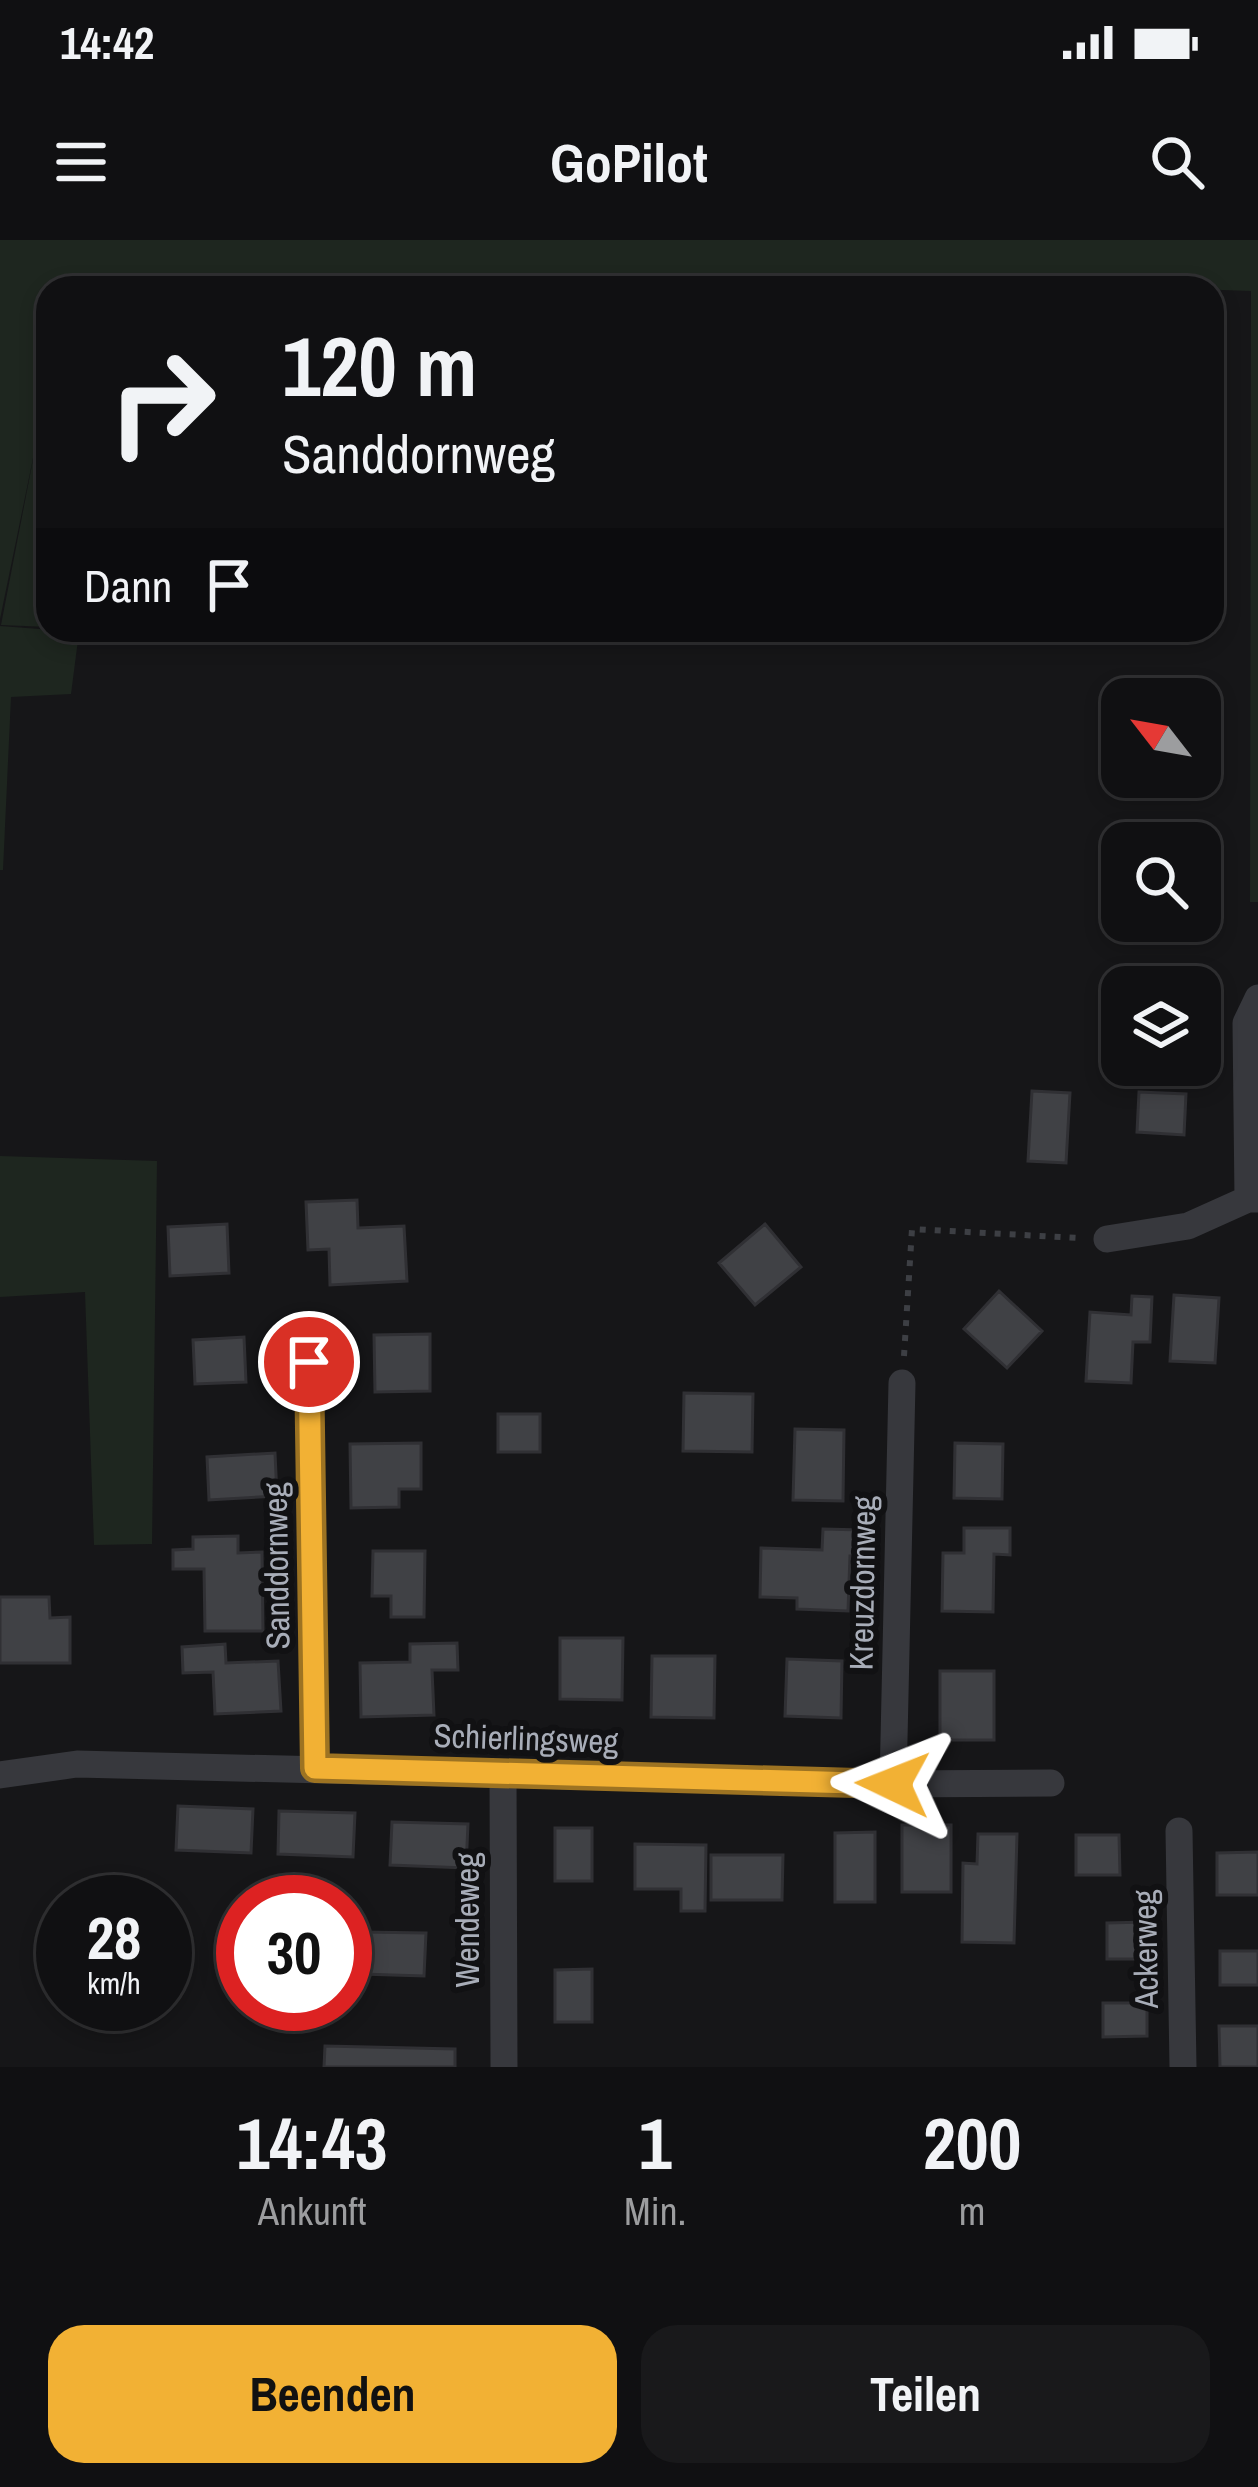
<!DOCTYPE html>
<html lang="de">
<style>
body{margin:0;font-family:"Archivo Narrow",sans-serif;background:#19191b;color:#f1f3f6;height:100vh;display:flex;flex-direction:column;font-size:45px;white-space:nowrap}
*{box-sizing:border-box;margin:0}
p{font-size:39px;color:#9c9d9f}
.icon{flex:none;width:66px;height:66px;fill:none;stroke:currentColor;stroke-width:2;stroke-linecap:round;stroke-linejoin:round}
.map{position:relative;height:1827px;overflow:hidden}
.panel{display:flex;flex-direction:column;background:#101012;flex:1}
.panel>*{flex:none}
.top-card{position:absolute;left:36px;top:36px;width:1188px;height:366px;border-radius:36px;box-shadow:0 6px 18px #0003,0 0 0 3px #303032;background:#101012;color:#f1f3f6;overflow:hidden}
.needle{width:78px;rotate:301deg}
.tools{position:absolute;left:1101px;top:438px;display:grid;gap:24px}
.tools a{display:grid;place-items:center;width:120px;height:120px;border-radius:24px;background:#101012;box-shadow:0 6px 18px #0003,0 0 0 3px #303032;font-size:60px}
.speed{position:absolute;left:36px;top:1635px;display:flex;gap:24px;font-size:60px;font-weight:700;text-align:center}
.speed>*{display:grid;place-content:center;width:156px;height:156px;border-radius:50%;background:#101012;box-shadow:0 6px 18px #0003,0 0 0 3px #303032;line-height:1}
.speed small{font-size:30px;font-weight:400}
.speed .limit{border:18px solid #d22;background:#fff;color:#111}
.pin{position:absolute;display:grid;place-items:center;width:102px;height:102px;color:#fff;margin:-51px;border:6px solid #fff;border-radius:50%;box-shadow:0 3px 12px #0007}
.me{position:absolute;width:132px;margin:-66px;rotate:272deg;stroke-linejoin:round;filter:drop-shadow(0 0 9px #0008)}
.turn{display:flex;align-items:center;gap:42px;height:252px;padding:0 48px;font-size:54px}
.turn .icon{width:156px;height:156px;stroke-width:2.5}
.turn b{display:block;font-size:84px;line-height:102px}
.then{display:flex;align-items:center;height:114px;padding:0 48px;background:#0003;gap:24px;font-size:45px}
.eta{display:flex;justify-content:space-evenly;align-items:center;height:204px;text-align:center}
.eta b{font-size:72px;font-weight:700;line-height:84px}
.action{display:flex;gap:24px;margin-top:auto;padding:24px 48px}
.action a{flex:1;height:138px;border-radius:36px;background:#f2b134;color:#111;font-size:48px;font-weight:700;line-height:138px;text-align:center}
.action a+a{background:#19191b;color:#f1f3f6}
.status{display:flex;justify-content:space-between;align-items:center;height:84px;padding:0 60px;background:#101012;direction:ltr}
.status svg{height:33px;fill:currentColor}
header{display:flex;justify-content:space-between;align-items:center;height:156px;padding:0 48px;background:#101012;font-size:54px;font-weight:700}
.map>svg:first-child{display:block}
.green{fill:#1e261f}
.building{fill:#404145;stroke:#303034;stroke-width:3}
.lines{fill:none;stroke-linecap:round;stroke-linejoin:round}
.path{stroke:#3d3f44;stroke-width:6;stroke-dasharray:6 9;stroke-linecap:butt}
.street{stroke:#37383d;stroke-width:27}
.route-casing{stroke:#9d7322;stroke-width:30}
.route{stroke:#f2b134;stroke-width:21}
.labels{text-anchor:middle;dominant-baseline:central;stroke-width:12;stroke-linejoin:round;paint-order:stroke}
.street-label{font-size:33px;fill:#a8adb8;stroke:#111113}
</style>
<div class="status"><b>14:42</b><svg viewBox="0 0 49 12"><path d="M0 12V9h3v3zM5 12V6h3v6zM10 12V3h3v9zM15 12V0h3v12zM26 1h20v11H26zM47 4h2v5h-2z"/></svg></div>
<header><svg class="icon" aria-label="menu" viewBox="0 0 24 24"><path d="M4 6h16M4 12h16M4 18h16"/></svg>GoPilot<svg class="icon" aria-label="search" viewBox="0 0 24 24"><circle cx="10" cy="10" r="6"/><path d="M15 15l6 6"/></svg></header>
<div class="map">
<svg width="1258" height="1827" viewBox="0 0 1258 1827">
<rect width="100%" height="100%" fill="#161618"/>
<path class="green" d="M0,0H1258V662H1250L1251,51L931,40L930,48H48V387L1,385L38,194L0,379Z
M0,386L79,392L71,454L11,457L3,630H0Z
M0,916L157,921L152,1304L94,1305L85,1052L0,1057Z"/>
<path class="building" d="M1142,589L1172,590V600L1187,603H1142Z
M1139,681H1166V695L1139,694Z
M1032,851L1070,853L1066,923L1028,921Z
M1139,852L1186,854L1184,895L1137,892Z
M357,960L358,988L404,986L407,1041L330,1045L329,1009L308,1010L306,962Z
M227,984L229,1033L170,1036L168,987Z
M765,984L801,1027L755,1065L719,1023Z
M999,1051L1042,1091L1007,1128L964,1089Z
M1174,1055L1219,1058L1215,1123L1170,1121Z
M1132,1056L1152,1057L1150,1102H1133L1131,1143L1086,1141L1090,1072L1131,1075Z
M430,1094V1151L375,1152L374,1095Z
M244,1097L246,1142L195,1144L193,1100Z
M684,1153L753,1154L752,1212L683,1211Z
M498,1174H540V1212H498Z
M795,1189L844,1190L843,1261L793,1260Z
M421,1203V1249H399V1267L351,1268L350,1204Z
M955,1203L1003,1204L1002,1259L954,1258Z
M275,1213L277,1256L209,1260L207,1217Z
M964,1288H1010V1315L994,1314L993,1372L942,1371L943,1313H964Z
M823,1289L862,1290V1316H850L848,1371L797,1369V1358L760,1357L761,1308L822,1310Z
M238,1296V1313L262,1312L263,1391H205L204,1329H173V1310L193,1309V1297Z
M373,1311H425L424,1377H391V1356H372Z
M0,1357H49L50,1378L70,1377V1423H0Z
M560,1398H623L622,1460L560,1459Z
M457,1403L458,1430H432L434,1475L361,1477L360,1423L410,1422V1404Z
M225,1404L226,1423L278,1421L281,1471L215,1474L213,1432L183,1433L182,1407Z
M652,1416H715L714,1478L651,1477Z
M787,1419L842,1421L841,1478L785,1476Z
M940,1431H994V1500H940Z
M178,1566L253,1569L251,1613L176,1610Z
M279,1571L355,1573L353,1617L278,1614Z
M392,1582L468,1584L466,1628L390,1625Z
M902,1585H951V1652H902Z
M555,1588H592V1641H555Z
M875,1592V1662H835V1593Z
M978,1594H1017L1014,1703L962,1702L963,1623L977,1624Z
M1076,1595H1119L1120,1635H1076Z
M635,1604L706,1605L705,1671H681V1649H635Z
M1258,1612V1655H1217V1613Z
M711,1615H783L782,1660H711Z
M1146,1682V1719H1107V1683Z
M362,1692L426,1693L424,1736L361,1734Z
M1220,1711H1258V1745H1220Z
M592,1729V1782H555V1730Z
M1103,1763H1147V1796L1103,1797Z
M1219,1786H1258V1827H1220Z
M325,1806L455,1809V1827H324Z"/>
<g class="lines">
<path class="path" d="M904,1116L912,989L1078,998"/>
<path class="street" d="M1248,959L1246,783L1258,758
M1107,999L1188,986L1248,959H1258
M309,1122L315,1528
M503,1533L504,1827
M0,1535L77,1524L893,1544L1051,1543
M893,1544L902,1143
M1179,1591L1183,1827"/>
</g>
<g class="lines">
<g class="route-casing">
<path id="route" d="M309,1122L315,1528L893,1544"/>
</g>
<use href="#route" class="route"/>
</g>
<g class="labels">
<g class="street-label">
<text transform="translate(276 1326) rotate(-91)">Sanddornweg</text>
<text transform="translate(862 1343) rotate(-89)">Kreuzdornweg</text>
<text transform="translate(526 1498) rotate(2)">Schierlingsweg</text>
<text transform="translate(467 1680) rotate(-90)">Wendeweg</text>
<text transform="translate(1145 1709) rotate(-91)">Ackerweg</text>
</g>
</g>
</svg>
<div class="tools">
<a><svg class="needle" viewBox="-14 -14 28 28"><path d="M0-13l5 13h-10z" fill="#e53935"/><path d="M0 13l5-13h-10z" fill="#9c9d9f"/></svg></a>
<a><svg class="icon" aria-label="search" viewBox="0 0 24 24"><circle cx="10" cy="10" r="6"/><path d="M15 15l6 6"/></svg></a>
<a><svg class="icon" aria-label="layers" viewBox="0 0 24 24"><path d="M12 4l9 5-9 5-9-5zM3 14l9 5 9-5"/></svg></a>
</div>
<div class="speed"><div>28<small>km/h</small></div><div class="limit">30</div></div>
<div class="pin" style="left:309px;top:1122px;background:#d93025"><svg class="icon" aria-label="arrive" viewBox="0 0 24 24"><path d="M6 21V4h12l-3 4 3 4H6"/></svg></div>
<svg class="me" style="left:893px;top:1544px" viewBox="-20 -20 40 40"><path d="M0-17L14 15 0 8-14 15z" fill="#f2b134" stroke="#fff" stroke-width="4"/></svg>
<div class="top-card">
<div class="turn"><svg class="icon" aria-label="right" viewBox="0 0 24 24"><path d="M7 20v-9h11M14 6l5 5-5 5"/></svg><div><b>120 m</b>Sanddornweg</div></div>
<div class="then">Dann<svg class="icon" aria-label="arrive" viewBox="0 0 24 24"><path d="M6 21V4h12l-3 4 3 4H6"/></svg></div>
</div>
</div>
<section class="panel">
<div class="eta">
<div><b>14:43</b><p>Ankunft</p></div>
<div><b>1</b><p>Min.</p></div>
<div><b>200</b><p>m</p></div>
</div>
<div class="action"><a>Beenden</a><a>Teilen</a></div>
</section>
